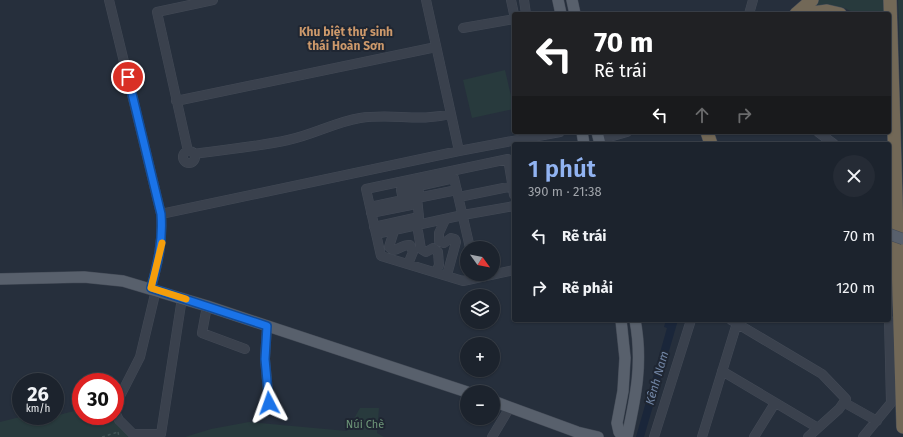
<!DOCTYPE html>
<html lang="vi">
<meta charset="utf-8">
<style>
body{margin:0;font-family:"Fira Sans",sans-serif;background:#252b35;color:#f1f3f6;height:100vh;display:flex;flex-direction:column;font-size:15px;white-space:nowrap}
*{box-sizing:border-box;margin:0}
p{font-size:13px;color:#a0a4aa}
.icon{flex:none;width:22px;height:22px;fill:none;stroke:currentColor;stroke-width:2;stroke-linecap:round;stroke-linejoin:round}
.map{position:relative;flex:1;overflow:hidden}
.sheet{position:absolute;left:512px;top:142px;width:379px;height:180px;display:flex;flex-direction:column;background:#1c232d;border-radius:4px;box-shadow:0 1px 3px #0004,0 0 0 1px #3a4049}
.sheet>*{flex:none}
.banner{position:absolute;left:512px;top:12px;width:379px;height:122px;border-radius:4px;box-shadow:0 1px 3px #0004,0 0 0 1px #3a4049;background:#202124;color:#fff;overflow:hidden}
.needle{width:26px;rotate:123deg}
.fabs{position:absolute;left:460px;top:241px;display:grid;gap:8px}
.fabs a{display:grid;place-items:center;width:40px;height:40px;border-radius:50%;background:#1c232d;box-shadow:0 1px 3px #0004,0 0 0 1px #3a4049;font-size:20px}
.speed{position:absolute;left:12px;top:373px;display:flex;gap:8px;font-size:20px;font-weight:700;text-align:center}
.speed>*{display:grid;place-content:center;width:52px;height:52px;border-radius:50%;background:#1c232d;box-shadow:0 1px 3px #0004,0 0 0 1px #3a4049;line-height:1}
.speed small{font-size:10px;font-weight:400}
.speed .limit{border:6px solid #d22;background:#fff;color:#111}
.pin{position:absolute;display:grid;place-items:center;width:34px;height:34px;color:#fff;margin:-17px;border:2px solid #fff;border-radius:50%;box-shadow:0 1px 4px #0007}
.me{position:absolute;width:44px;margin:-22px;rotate:356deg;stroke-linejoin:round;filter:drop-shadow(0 0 3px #0008)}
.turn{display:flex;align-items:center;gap:14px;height:84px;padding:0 16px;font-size:18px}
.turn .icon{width:52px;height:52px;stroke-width:2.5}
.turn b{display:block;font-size:28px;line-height:34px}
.lanes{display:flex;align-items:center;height:38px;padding:0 16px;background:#0003;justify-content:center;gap:20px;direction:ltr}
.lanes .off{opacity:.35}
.round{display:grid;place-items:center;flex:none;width:42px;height:42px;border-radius:21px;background:#252b35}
.headline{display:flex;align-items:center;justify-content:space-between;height:68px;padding:0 16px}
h1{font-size:24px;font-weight:600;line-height:30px;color:#91b3f1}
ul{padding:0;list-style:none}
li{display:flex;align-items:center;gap:12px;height:52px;padding:0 16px}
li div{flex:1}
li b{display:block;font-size:15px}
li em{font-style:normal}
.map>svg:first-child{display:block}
.green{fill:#283a3d}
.water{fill:#1a263a}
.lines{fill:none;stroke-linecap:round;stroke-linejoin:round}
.minor-casing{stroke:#434a56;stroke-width:10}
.major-casing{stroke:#434a56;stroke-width:12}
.highway-casing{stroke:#454c58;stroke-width:14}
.path{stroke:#415355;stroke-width:1.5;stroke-dasharray:3 3;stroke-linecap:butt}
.minor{stroke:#3a414d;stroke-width:9}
.major{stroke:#58606c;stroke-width:11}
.highway{stroke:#726857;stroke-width:13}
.major-bridge-casing{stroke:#434a56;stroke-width:12;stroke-linecap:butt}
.major-bridge{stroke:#58606c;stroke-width:11}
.route-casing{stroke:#114b97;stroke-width:10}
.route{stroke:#1a73e8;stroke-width:7}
.slow{stroke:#f59e0b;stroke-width:7}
.labels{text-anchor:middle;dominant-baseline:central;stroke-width:4;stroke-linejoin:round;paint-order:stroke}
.park-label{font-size:11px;fill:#6e9779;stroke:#1f2632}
.neighbourhood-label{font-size:12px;font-weight:bold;fill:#cd996b;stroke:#1f2632}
.water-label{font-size:12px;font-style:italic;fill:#7185a4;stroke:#1f2632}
</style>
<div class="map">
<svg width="903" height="437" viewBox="0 0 903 437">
<rect width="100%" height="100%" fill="#262f3c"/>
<path class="green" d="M819,0H886L887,14H857L844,8L813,5Z
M898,0H903V190L899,23Z
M505,70L514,109L472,118L463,80Z
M81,404V416H105L141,437H0V422L20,417L31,420L55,416L74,411Z
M360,408H379L377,433L384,437H185L211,429L249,422L347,431Z"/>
<path class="water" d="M666,320H678L644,437H636L667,328L664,327Z"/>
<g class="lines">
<g class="minor-casing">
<path id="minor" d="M109,0L161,214L459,151L560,132
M511,0L514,14
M524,0L526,14
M749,14L753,0
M463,28L514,19
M176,101L436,47
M451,114L459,151
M818,132L834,144
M599,140L627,132
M183 157a6 6 0 1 1 12 0a6 6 0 1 1-12 0Z
M188,151L157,12L213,0
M194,154C225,149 257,147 288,140C313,135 335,122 360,118C392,113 419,122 451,114L426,0
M514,195L508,159L366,189L381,256L463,281L514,270
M459,197L513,186
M370,207L403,200L401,190L454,178L470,248
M371,213L411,205L409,194L419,192
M445,220L439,233V241L444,243L451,238L455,239L456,242L447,275
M417,225L421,249L426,252L433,248L438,252L439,265L436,272
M374,227L419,217L417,198L457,190
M394,231L389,247L393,250C399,250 403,244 410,245L413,252L408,264
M376,234L463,215L514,206
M151,288C158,263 163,241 161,214
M156,290L140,357L116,404V414L119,420L133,434H161L182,298
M207,306L202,333L245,349
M731,320L822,374L846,399L839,409L808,437
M267,326L265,359L269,403
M722,371L818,428
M845,403L877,421
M492,437L510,407
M654,437L691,320
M702,437L737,323
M754,437L775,403
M863,437L891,403L889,320"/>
</g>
<g class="major-casing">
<path id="major" d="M558,0L561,14
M572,0L575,14
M582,132L584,144
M597,132L600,144
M0,279L84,277L123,281L207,306L467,392
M621,320L625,358L623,391L617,423L619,432L623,437
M493,401L577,432L598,437
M627,437C636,396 643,362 635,320"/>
</g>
<g class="highway-casing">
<path id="highway" d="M890,0L903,427
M796,14L812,0
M805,14L827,11L840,14
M707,132L711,144"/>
</g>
<path class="path" d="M118,432L119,437
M102,437L118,432"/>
<use href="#minor" class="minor"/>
<use href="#major" class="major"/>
<use href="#highway" class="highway"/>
<g class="major-bridge-casing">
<path id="major-bridge" d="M889,234L903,239"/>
</g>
<use href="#major-bridge" class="major-bridge"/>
</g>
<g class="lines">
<g class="route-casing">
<path id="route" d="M128,77L161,214C163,241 158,263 151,288L267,326L265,359L269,403"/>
</g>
<use href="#route" class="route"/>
<path class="slow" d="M162,243L151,288L186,299"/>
</g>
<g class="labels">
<g class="park-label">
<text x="365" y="424">Núi Chè</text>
</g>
<g class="neighbourhood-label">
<text x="346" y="32">Khu biệt thự sinh<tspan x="346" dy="14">thái Hoàn Sơn</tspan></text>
</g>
<g class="water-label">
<text transform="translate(657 378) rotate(-74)">Kênh Nam</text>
</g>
</g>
</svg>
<div class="fabs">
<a><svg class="needle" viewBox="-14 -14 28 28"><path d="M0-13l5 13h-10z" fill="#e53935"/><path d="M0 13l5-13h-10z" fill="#a0a4aa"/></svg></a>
<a><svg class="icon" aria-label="layers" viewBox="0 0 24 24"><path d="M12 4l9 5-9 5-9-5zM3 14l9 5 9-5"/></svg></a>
<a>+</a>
<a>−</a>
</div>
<div class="speed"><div>26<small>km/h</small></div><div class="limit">30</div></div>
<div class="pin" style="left:128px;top:77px;background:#d93025"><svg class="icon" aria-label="arrive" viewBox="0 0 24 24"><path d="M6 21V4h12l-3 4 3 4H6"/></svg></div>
<svg class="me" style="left:269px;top:403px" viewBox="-20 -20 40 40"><path d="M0-17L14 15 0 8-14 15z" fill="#1a73e8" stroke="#fff" stroke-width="4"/></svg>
<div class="banner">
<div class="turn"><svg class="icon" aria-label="left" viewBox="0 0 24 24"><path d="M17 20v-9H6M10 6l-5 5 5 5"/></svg><div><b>70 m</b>Rẽ trái</div></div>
<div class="lanes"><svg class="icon" aria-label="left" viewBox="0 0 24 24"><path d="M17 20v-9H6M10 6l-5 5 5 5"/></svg><svg class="icon off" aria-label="ahead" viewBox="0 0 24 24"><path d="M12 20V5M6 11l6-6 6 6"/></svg><svg class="icon off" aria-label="right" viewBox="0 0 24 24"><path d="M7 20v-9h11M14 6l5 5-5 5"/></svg></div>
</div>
<section class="sheet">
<div class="headline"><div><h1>1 phút</h1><p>390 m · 21:38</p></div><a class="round"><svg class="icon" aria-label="close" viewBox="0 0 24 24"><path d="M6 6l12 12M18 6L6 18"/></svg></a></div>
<ul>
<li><svg class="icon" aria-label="left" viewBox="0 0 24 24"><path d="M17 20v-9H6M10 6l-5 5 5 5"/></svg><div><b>Rẽ trái</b></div><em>70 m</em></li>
<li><svg class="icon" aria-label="right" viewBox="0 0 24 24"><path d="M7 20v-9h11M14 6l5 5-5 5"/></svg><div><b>Rẽ phải</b></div><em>120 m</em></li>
</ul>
</section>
</div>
